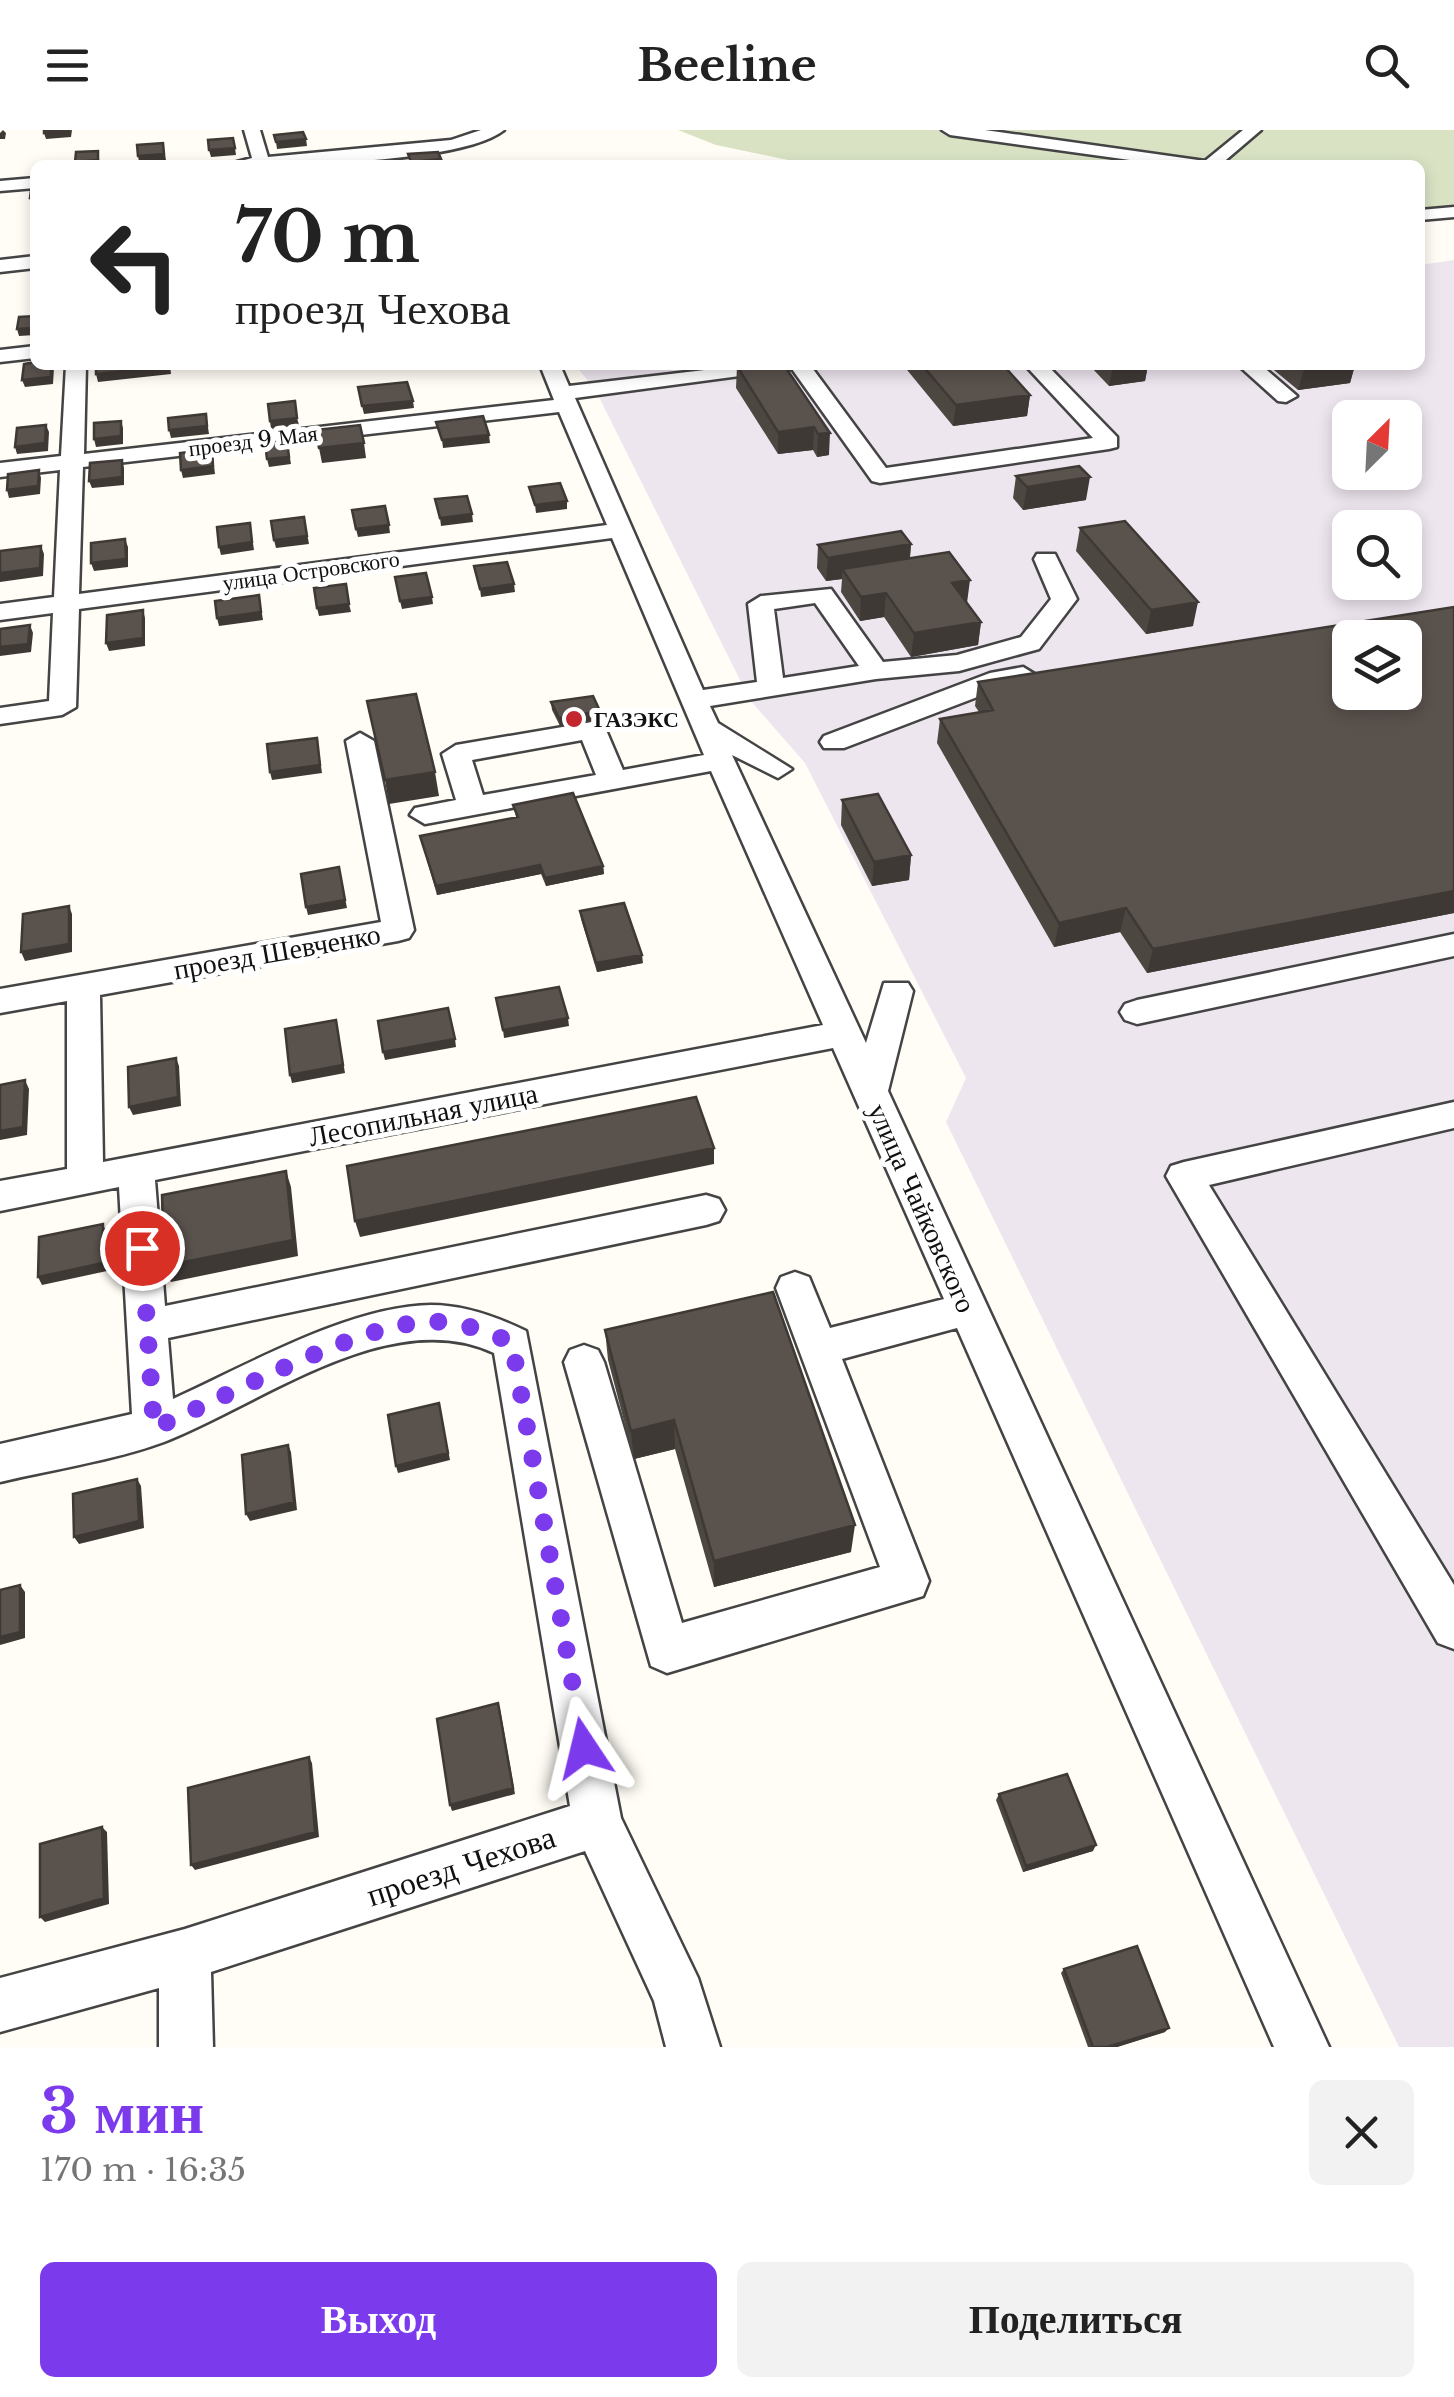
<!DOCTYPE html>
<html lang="ru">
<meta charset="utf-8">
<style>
body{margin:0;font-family:"Libre Baskerville",serif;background:#f2f2f2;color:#222;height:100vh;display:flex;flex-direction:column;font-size:38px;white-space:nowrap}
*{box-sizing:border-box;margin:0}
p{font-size:32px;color:#767676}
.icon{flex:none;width:55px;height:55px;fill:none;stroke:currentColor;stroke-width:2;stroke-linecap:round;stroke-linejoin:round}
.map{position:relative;height:1917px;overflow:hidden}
.side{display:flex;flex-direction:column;background:#fff;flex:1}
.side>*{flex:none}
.banner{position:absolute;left:30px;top:30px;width:1395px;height:210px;border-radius:15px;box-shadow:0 5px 15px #0003;background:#fff;color:#222;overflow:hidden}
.needle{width:65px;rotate:24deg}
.fabs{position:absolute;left:1332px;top:270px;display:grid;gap:20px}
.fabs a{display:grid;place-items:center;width:90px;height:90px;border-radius:15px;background:#fff;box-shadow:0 5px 15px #0003;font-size:50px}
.pin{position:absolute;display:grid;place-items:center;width:85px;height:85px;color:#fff;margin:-42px;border:5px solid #fff;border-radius:50%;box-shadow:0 2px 10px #0007}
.me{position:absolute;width:110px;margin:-55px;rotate:350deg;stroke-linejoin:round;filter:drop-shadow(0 0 8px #0008)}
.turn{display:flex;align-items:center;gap:35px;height:210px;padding:0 40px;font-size:45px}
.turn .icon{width:130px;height:130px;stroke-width:2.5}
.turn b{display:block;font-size:70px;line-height:85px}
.round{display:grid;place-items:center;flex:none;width:105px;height:105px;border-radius:15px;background:#f2f2f2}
.headline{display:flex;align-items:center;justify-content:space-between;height:170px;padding:0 40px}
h1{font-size:60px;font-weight:800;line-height:75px;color:#7c3aed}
.button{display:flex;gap:20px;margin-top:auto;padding:20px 40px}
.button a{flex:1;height:115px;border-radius:15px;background:#7c3aed;color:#fff;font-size:40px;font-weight:800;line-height:115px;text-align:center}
.button a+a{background:#f2f2f2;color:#222}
header{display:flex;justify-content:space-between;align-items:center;height:130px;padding:0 40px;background:#fff;font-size:45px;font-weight:800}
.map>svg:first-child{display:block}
.industrial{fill:#eee6ef;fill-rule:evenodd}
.cemetery{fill:#d9e3c4}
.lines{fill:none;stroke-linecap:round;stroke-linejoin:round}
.minor-casing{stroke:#444;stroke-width:5}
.minor{fill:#fff;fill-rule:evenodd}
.wall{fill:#4d4742}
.shaded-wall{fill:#3f3936}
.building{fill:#5a524d;stroke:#3f3936;stroke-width:2.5;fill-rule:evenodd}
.route{stroke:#7c3aed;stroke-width:18;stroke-dasharray:0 32.4}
.poi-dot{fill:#c4262e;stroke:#fff;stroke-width:4}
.labels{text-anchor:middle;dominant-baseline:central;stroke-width:10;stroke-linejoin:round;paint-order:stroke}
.far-street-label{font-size:22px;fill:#111;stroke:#fff}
.far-poi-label{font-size:22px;font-weight:bold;fill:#111;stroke:#fff;text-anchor:start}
.street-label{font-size:28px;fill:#111;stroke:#fff}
.near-street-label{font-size:32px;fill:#111;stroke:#fff}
</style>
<header><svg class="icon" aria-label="menu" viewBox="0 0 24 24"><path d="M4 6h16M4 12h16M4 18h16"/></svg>Beeline<svg class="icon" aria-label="search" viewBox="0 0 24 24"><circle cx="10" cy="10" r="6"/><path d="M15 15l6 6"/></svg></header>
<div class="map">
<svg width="1454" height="1917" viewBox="0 0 1454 1917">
<rect width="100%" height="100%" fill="#fffdf5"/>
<path class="industrial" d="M1454,130V1917H1399L946,992L966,948L805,633L750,570L595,259L575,235H1420V135ZM1350,288H1405V342H1350ZM1350,398H1405V452H1350ZM1350,508H1405V562H1350Z"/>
<path class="cemetery" d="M678,0H1454V89L1420,92V35H812L716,15Z"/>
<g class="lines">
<g class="minor-casing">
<path id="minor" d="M244,0H260L268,27L451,10L481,0H504C461,34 285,35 226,35L252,28Z
M942,0H985L1205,31L1243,0H1261L1220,35H1166L950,5Z
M35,48V58L0,61V51Z
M1454,77V87L1420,90V80Z
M35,126V138L0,142V130Z
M35,216V228L0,232V220Z
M66,235H86L84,324L554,270L540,235H560L569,256L747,235H810L886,338L1093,308L1025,235H1047L1117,307V317L1109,319L880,353L872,351L792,239L575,268L703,560L757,552L748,474L761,466L831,459L883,532L957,525L1021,507L1051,469L1034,429L1037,424H1055L1077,469L1039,519L959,541L876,549L710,576L718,593L792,639L778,648L732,625L866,913L884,853H908L913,861L888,961L1329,1917H1274L957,1198L842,1229L929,1451L923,1466L667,1543L651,1536L564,1232L570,1220L584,1215L598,1220L604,1232L682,1493L880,1437L776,1158L781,1147L795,1142L809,1147L830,1198L944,1169L833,918L155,1050L165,1176L706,1065L719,1069L725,1080L719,1091L706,1095L168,1208L173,1269C246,1236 349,1176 431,1175C464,1175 497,1187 526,1201L621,1688L698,1848L720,1917H666L654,1871L585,1721L211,1842L213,1917H159V1858L0,1902V1848L185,1799L570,1676L494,1223C389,1174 260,1275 164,1312C112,1331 54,1339 0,1352V1314L132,1284L119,1057L0,1081V1051L67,1039V871L0,883V859L381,792L346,611L360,603L374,611L414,800L409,808L398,811L100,865L103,1032L823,895L711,641L425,694L410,685L415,678L456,670L442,624L456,615L592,592L606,600L623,640L704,625L612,408L79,479L76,577L62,585L0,594V578L49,571L53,483L0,490V474L54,467L60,340L0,347V333L61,326ZM559,282L607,395L79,464L83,337ZM815,473L859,536L783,548L774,479ZM582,610L596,645L483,665L472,630Z
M1238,235H1261L1297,266L1286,272L1278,271Z
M1023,537L1036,545L1032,551L1006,556L844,618H824L820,612L824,606L990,543Z
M1454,804V826L1137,894L1125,890L1120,882L1125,874L1137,870Z
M1454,972V998L1209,1055L1454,1455V1519L1438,1513L1166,1046L1171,1036L1184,1032Z"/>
</g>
<use href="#minor" class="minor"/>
</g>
<path class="wall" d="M784,235L829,325L817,327L813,320L778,324L736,258L737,236Z
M903,235H1003L1030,265L1027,286L953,296Z
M1089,235H1148L1145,251L1109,256Z
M1268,235H1355L1350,253L1298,260Z
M1016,346L1086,370L1023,380L1013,368Z
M1080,398L1193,496L1146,504L1076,421Z
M911,414L910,428L967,473L981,492L978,515L911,527L884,487L860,491L841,462L842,449L826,451L817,438L818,415Z
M1454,477V783L1147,843L1120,802L1054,817L937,613L940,589L979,582L975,576L978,552Z
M551,572L601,589L560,596L552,580Z
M842,670L911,725L909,750L872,756L841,695Z
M513,675L603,736L604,744L546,756L541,744L437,765L420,706L516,687Z
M580,781L643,833L597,842L581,789Z
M605,1200L851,1422L714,1457L675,1319L634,1329L608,1230Z
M999,1664L1093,1721L1023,1742L996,1670Z
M1064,1839L1165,1902L1117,1917H1088L1061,1843Z"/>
<path class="shaded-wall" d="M3,0L6,3L5,9H0V3Z
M72,0L71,7L46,9L44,3Z
M306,9L307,16L277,19L276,12Z
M163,13L166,30L139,32L138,26Z
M235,18L236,25L211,27L209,20Z
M98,21L100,35H76L75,32Z
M441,29V35H411V32Z
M35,198V205L19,206L17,199Z
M51,235H53L54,238L53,254L25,257L22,250Z
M170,235L171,244L98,252L96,244Z
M470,235H508V236L471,240Z
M1113,235H1148L1145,251L1109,256Z
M1333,235H1355L1350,253L1298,260L1304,239Z
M1030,265L1027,286L953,296L956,275Z
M413,271L414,278L364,284L362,276Z
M206,284L209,304L171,308L169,300Z
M297,288L299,295L271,299L270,291Z
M121,291L123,298V314L96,317L94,309Z
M46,295L49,302L48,321L17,324L15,317Z
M814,297L813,320L778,324V302Z
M830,303L829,325L817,327L818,304Z
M489,305L490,313L443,318L442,310Z
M287,311L291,334L269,337L267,329Z
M364,313L366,328L322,333L319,318Z
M212,319L215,344L183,348L181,340Z
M122,330L124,338V355L92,358L89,351Z
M39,340L41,348L40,364L9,368L7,360Z
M1090,347L1086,370L1023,380L1027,357Z
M567,371V379L536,383L535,375Z
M472,384L473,392L441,396L440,388Z
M304,387L309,414L276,418L274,410Z
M250,393L254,420L221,425L219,417Z
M389,395L390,403L358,407L356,399Z
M125,409L128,417V437L94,441L91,433Z
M911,414L909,437L842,439V449L826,451L828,428Z
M41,416L44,424L43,446L0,452V443Z
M970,450L967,473L952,453Z
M514,454L515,462L481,467L480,459Z
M886,463L884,487L860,491L861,467Z
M259,465L263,490L219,496L217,488Z
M432,467L433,474L402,479L400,471Z
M1198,472L1193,496L1146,504L1151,480Z
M349,474L351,482L319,486L317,478Z
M143,480L145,488V516L109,521L106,513Z
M981,492L978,515L911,527L914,503Z
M30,495L33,503L31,522L0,526V517Z
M600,581L601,589L560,596L559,588Z
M317,608L322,643L272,650L270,642Z
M435,642L439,666L389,674L385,650Z
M911,725L909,750L872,756L874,732Z
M540,735L541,744L437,765L436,756Z
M603,736L604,744L546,756L545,748Z
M339,737L347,778L308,785L306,777Z
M1454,761V783L1147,843L1153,819Z
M69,776L72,784V822L25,831L21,822Z
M1126,778L1120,802L1054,817L1059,793Z
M642,825L643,833L597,842L596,833Z
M568,888L569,896L504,908L503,900Z
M336,890L345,943L292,953L290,945Z
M455,909L456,917L385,930L383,922Z
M176,928L179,936L181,976L133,985L129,977Z
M25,950L29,959L27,1005L0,1010V1001Z
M714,1018V1034L360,1107L355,1091Z
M286,1041L291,1057L298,1126L171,1152L164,1136Z
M103,1094L106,1102L107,1141L42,1155L38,1147Z
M439,1273L450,1330L398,1343L396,1336Z
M674,1290L675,1319L634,1329L631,1301Z
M288,1315L291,1322L297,1380L250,1391L246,1384Z
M137,1349L141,1356L144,1398L79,1414L74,1407Z
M855,1395L851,1422L714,1457V1431Z
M20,1455L25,1462V1508L0,1515V1507Z
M500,1579L515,1664L452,1681L450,1675Z
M309,1627L312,1633L319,1707L195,1740L191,1735Z
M102,1697L107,1702L109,1774L45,1792L40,1787Z
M1096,1715L1093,1721L1023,1742L1026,1736Z
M1169,1898L1165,1902L1117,1917H1107Z"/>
<path class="building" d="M44,0H70L44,3Z
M303,2L306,9L276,12L274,5Z
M233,8L235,18L209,20L208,10Z
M163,13L164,24L138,26L137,15Z
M98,21V30L75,32L76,22Z
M438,22L441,29L411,32L408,24Z
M31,60H35V68H30Z
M35,186V198L17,199L19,187Z
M35,232V235H51V247L22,250L24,234Z
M96,235H169V236L96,244Z
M742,235H784L830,303L818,304L814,297L778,302L737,236Z
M922,235H1003L1030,265L956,275Z
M1299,235H1333L1304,239Z
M407,252L413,271L362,276L358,257Z
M295,271L297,288L270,291L268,274Z
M206,284L207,296L169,300L168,288Z
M483,286L489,305L442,310L436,292Z
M121,291V306L94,309V293Z
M46,295L45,313L15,317L17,298Z
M360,295L364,313L319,318L315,300Z
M287,311L289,327L267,329L265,313Z
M212,319L213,336L181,340L180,323Z
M122,330V347L89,351L90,333Z
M1079,336L1090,347L1027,357L1016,346Z
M39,340L38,356L7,360L8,344Z
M560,353L567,371L535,375L529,357Z
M467,366L472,384L440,388L435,369Z
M385,376L389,395L356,399L352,380Z
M304,387L307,406L274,410L271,391Z
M1125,391L1198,472L1151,480L1080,398Z
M250,393L252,412L219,417L217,397Z
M901,401L911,414L828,428L818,415Z
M125,409L126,429L91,433V413Z
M41,416L40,438L0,443V421Z
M949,422L970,450L952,453L981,492L914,503L886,463L861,467L842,439Z
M507,432L514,454L480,459L474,436Z
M426,443L432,467L400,471L395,447Z
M346,454L349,474L317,478L314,458Z
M259,465L261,482L217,488L215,471Z
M1454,477V761L1153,819L1126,778L1059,793L940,589L993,580L978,552ZM1350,508H1405V562H1350Z
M143,480V508L106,513L107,485Z
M30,495L28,514L0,517V499Z
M416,564L435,642L385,650L367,571Z
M593,566L600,581L559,588L551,572Z
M317,608L320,635L270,642L267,614Z
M573,663L603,736L545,748L540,735L436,756L420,706L518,687L513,675Z
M878,664L911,725L874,732L842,670Z
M339,737L345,770L306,777L301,744Z
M624,773L642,825L596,833L580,781Z
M69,776V814L21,822L23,784Z
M559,857L568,888L503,900L496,868Z
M448,878L455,909L383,922L378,891Z
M336,890L343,935L290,945L285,899Z
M176,928L178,967L129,977L128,937Z
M25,950L23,997L0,1001V955Z
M696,967L714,1018L355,1091L347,1036Z
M286,1041L293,1110L164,1136L162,1065Z
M103,1094V1133L38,1147L39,1107Z
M773,1162L855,1395L714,1431L674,1290L631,1301L605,1200Z
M439,1273L448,1323L396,1336L388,1285Z
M288,1315L294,1372L246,1384L242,1325Z
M137,1349L139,1391L74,1407L73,1364Z
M20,1455V1502L0,1507V1460Z
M498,1573L513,1658L450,1675L437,1589Z
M309,1627L315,1702L191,1735L188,1658Z
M1067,1644L1096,1715L1026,1736L999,1664Z
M102,1697L104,1768L40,1787V1714Z
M1137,1816L1169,1898L1107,1917H1093L1064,1839Z"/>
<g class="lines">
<path class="route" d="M142,1118L154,1298C227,1267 348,1199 422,1192C451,1189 486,1200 512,1213L584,1618"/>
</g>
<circle class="poi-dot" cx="574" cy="589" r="10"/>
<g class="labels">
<g class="far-street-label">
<text transform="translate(253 311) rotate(-7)">проезд 9 Мая</text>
<text transform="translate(311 441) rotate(-8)">улица Островского</text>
</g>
<g class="far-poi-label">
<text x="594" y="589">ГАЗЭКС</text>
</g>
<g class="street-label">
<text transform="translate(277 822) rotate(-10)">проезд Шевченко</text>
<text transform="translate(423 985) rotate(-11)">Лесопильная улица</text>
<text transform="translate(922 1078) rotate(66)">улица Чайковского</text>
</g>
<g class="near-street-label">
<text transform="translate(461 1736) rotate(-18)">проезд Чехова</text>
</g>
</g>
</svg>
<div class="fabs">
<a><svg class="needle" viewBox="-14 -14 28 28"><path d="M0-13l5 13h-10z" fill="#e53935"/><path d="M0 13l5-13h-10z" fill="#767676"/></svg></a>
<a><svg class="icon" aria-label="search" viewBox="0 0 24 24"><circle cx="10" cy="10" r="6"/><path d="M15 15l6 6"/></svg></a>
<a><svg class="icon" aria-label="layers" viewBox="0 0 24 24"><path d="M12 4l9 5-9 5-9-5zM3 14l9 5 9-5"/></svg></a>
</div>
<div class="pin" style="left:142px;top:1118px;background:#d93025"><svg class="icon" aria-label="arrive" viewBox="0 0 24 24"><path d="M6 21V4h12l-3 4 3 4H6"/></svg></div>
<svg class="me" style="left:584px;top:1618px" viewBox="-20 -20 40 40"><path d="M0-17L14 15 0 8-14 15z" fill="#7c3aed" stroke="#fff" stroke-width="4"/></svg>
<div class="banner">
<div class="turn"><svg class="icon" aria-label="left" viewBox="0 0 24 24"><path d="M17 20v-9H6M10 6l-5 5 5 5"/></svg><div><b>70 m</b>проезд Чехова</div></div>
</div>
</div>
<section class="side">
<div class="headline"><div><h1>3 мин</h1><p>170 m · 16:35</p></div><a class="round"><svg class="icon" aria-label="close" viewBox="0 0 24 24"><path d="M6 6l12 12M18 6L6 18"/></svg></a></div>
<div class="button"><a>Выход</a><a>Поделиться</a></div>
</section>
